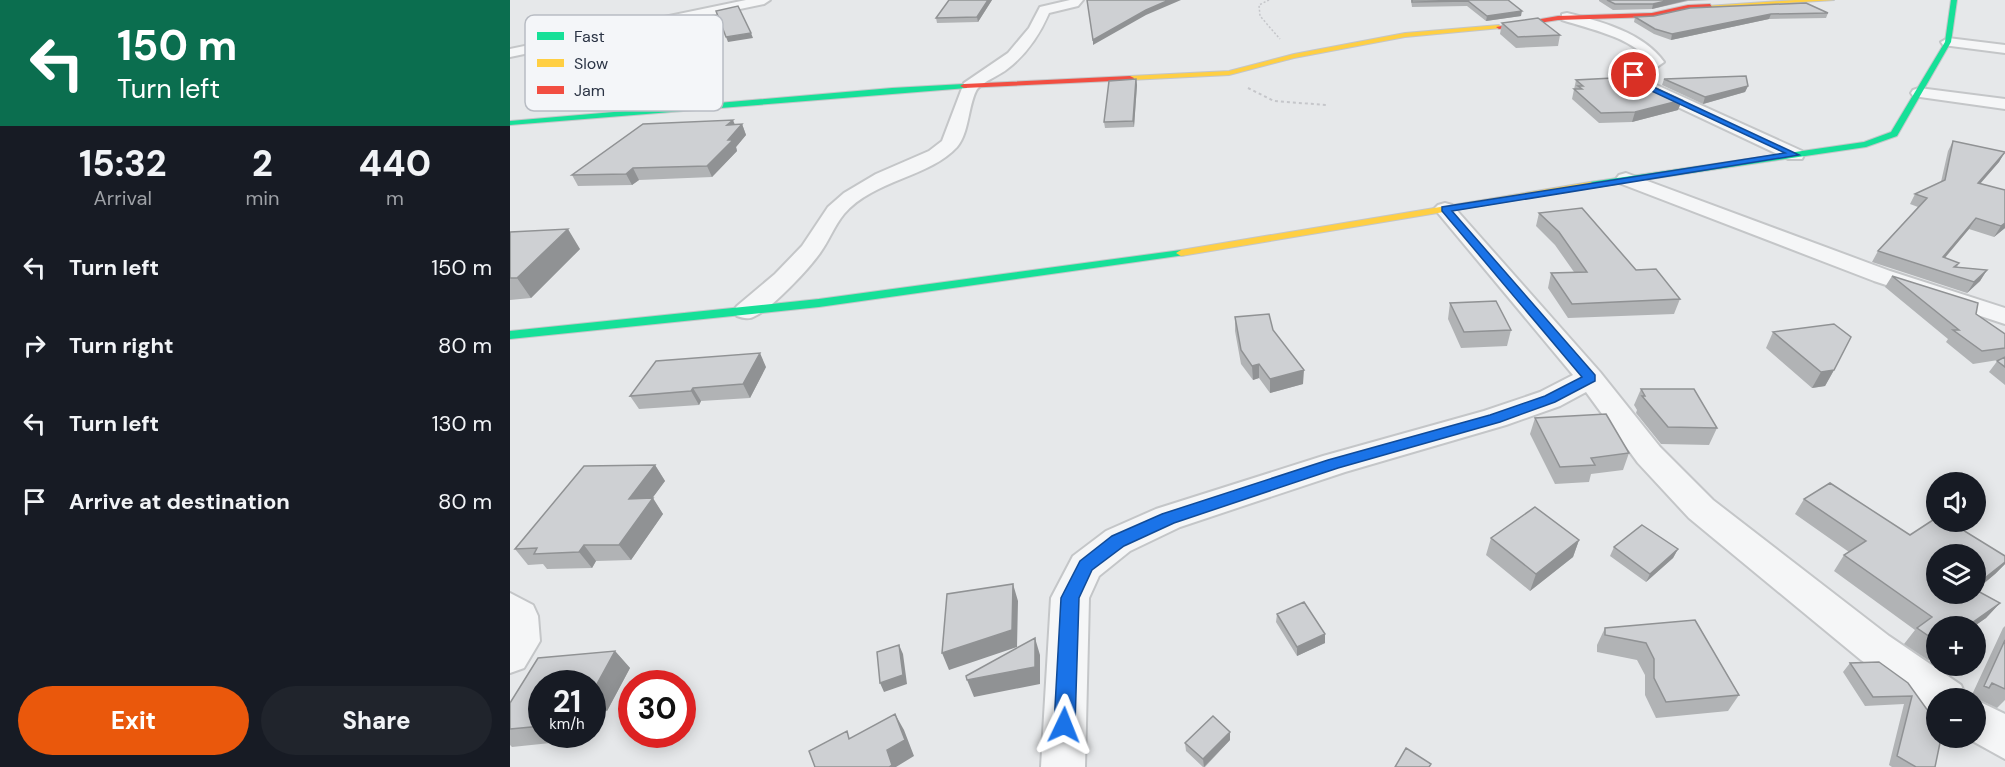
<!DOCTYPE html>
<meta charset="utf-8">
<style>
body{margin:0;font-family:"DM Sans",sans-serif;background:#20242c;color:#f1f3f6;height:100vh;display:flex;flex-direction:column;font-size:22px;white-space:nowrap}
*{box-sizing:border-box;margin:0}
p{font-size:20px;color:#9ea1a6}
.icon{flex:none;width:33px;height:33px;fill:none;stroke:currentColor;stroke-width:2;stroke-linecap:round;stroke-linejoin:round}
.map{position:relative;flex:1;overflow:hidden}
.details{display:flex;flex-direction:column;background:#171b24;width:510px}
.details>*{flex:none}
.hud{background:#0b6e4f;color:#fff;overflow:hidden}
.tools{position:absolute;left:1416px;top:472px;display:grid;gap:12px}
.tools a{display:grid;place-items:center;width:60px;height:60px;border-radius:50%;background:#171b24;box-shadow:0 3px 15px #0003;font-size:30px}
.speed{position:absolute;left:18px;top:670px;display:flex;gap:12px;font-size:30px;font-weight:700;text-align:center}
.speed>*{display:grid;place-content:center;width:78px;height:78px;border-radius:50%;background:#171b24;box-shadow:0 3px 15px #0003;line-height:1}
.speed small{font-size:15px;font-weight:400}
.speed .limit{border:9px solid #d22;background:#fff;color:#111}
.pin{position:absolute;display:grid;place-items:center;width:51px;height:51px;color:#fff;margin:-26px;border:3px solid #fff;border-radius:50%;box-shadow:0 2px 6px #0007}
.me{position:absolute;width:66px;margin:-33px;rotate:2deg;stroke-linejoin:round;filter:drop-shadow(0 0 4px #0008)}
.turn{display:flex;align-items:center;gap:21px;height:126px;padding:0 18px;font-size:27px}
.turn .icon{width:78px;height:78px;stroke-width:2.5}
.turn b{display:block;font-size:42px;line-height:51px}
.eta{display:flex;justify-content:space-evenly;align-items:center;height:102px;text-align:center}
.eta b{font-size:36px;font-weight:800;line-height:42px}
.primary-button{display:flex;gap:12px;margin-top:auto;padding:12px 18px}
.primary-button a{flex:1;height:69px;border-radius:36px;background:#ea580c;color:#fff;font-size:24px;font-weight:800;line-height:69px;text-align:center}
.primary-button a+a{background:#20242c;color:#f1f3f6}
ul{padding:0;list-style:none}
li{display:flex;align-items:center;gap:18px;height:78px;padding:0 18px}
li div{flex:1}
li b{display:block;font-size:22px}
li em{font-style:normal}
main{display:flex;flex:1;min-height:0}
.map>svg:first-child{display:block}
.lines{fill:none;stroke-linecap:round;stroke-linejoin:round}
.street-casing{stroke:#c4c6c8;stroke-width:4}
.fast-casing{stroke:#c4c6c8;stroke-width:2}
.slow-casing{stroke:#c4c6c8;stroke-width:2}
.jam-casing{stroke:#c4c6c8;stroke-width:2}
.path-far1{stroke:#c5c6ca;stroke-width:1.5;stroke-dasharray:2 2;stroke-linecap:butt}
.path{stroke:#c5c6ca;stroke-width:2;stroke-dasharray:3 3;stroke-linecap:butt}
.street{fill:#f5f6f7;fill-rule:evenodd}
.fast{fill:#16e098;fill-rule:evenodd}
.slow{fill:#ffcf43;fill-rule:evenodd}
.jam{fill:#f24e42;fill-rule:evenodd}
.wall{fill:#b1b3b5}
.shaded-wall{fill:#909294}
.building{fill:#ced0d3;stroke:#909294;stroke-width:1.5}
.route{fill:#1a73e8;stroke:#114b97;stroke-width:1.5}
.key{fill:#f4f6f9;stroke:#b8bcc3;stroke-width:1.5}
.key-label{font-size:16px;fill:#2b3445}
</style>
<main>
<section class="details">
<div class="hud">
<div class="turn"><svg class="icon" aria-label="left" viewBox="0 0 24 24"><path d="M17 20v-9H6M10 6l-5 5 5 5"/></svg><div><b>150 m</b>Turn left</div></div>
</div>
<div class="eta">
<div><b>15:32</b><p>Arrival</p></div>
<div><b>2</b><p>min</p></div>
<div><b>440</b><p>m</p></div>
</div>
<ul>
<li><svg class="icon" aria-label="left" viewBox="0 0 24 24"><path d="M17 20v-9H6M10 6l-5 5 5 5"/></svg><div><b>Turn left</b></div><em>150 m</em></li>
<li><svg class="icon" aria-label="right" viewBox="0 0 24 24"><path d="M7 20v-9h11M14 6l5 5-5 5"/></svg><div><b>Turn right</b></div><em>80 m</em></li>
<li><svg class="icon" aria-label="left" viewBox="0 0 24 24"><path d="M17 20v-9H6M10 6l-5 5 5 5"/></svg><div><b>Turn left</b></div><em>130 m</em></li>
<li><svg class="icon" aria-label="arrive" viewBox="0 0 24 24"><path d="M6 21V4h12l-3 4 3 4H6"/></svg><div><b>Arrive at destination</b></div><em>80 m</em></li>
</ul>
<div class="primary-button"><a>Exit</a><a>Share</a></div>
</section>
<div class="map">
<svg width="1495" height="767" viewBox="0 0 1495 767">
<rect width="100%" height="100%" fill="#e6e8ea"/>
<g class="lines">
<g class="street-casing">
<path id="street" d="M236,0H260L254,4L0,57V49Z
M560,0H573L568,6L539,13C529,36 516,55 496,70C488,76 470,83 466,91C458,107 459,133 447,147C420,177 363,180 334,214C324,226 319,241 310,253C298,270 262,308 245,316C239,320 233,318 227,316L223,311L227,306L265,274L292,246L318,207L334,193L366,174L419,151L432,141L454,83L498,53L519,28L530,7Z
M1057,13C1090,21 1134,33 1154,62L1131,78L1292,151L1294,155L1292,159H1278L1119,84L1114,78L1139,61C1122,37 1079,29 1052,20V14Z
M1438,38L1495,45V53L1433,45L1431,42Z
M1409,88L1495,99V109L1403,96L1401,93L1403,90Z
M1116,173L1380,271L1495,308V324L1364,281L1109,183L1106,179L1109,175Z
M935,203L942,205L1090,372L1150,447L1203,500L1379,636L1451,685L1457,699H1426V715L1351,660L1179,518L1128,463L1076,392L1050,406L996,425L835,472L670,527L620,551L589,576L579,598L575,767H531L541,598L563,556L596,531L646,509L813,456L974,411L1030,392L1063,375L928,213L924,209L928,205Z
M0,593L23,605L28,616L30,641L14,668L0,673Z
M1466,700L1495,714V759L1457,738H1466Z"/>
</g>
<g class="fast-casing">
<path id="fast" d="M1441,0H1447L1441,42L1387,136L1356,147L1080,188L1075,185L1080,182L1354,142L1381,132L1435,42Z
M454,84H457V88L0,125V121L382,88Z
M671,250L676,253L675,255L309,307L0,339V331L309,299Z"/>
</g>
<g class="slow-casing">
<path id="slow" d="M1286,0H1324L1200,8L1197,6Z
M989,25L991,28L895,37L784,58L719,75L620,80L616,78L620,76L719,71L784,54L895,33Z
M1080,182L1083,183V187L671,256L666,253L671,250Z"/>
</g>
<g class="jam-casing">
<path id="jam" d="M1200,4L1202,7L1178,9L1142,17L1048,20L989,29L986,27L1048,16L1142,13L1178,5Z
M620,76L624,78L623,80L454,88L450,86L454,84Z"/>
</g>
<path class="path-far1" d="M759,0L749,5L750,16L770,39
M135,86L143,71L139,62L150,50L151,41"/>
<path class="path" d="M738,88L764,101L816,105
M132,91L135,85"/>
<use href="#street" class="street"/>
<use href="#fast" class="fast"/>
<use href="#slow" class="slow"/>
<use href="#jam" class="jam"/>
</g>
<path class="wall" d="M439,0H482L468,22L427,23L426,18Z
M901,0H998L1011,16L976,21L957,6L902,7Z
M1089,0H1202L1178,1L1142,9L1103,10L1089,1Z
M1318,13L1316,18L1259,19L1161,40L1144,34L1124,22L1125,17Z
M992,23L1050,35L1048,46L1006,48L990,34Z
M626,79L627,85L624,127L595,128L594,122Z
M1154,79L1238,86L1235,92L1193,104L1152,85Z
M1066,80L1172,100L1168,110L1122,122L1089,123L1062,99Z
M232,124L236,135L226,147L227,151L202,177L129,180L122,185L68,186L62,175L225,125Z
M1443,141L1495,152L1489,162L1470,184L1495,190V228L1484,237L1459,229L1435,258L1449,263L1447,267L1477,270L1470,281L1457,293L1362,262L1368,251L1408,207L1400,204L1405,194L1431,182L1438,151Z
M1029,213L1126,270L1170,299L1164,314L1058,318L1038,288L1041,273L1064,272L1045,245L1026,226Z
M0,232L70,249L21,298L0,300Z
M1382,276L1466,314L1495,334V385L1479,372L1488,360L1463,364L1436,342L1438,339L1375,287Z
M940,303L1001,330L997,346L951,348L938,319Z
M725,317L763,330L793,384L760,393L749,378L743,380L731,364L725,331Z
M1263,332L1324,370L1315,386L1302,388L1256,348Z
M256,367L240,398L191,401L189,405L129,409L120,396Z
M1131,389L1207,428L1199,445L1151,444L1126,413L1127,410L1124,405Z
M1025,418L1119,453L1113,470L1081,474L1079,482L1045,484L1020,434Z
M145,465L155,481L142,498L153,514L121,560L86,561L82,568L37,569L33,564L18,565L5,549Z
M1294,499L1400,535L1495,556V564L1485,574L1466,590L1490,603L1476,618L1463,627H1426V654L1418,660L1394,644L1405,630L1324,571L1334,555L1339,552L1285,514Z
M981,538L1069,540L1063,557L1020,591L976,555Z
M1104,547L1168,549L1163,558L1136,582L1100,556Z
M767,614L815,634V643L787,656L766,622Z
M1185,620L1229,695L1218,711L1146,718L1135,695V675L1127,660L1087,652V645L1095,628Z
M1495,626V700L1487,708L1468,699L1466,701V699H1460L1493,628Z
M105,651L120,668L97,711L82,713V684H32V735H54L50,742L2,747L0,745V703L28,658Z
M1340,663L1398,683L1425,767H1382L1379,765L1394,704L1355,706L1333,672Z
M720,740L695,767H693L676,751L675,743Z"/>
<path class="shaded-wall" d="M478,0H482L468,22L467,17Z
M659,0H671L636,15L583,45V40L636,10Z
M1160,0H1178L1142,9L1143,4Z
M1012,11L1011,16L976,21L977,16Z
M1261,14L1259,19L1161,40L1162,34Z
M241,33L243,38L218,42L216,37Z
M626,79L627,85L624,127L623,121Z
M1238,86L1235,92L1193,104L1195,97Z
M1172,100L1168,110L1122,122L1125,112Z
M223,120L227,130L232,124L236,135L226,147L227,151L202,177L197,166L217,125Z
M1495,152L1489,162L1461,194L1468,183Z
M123,168L129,180L122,185L116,174Z
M1466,218L1459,229L1426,268L1433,257Z
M1495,223V228L1484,237L1491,226Z
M58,229L70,249L21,298L7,278Z
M1477,270L1470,281L1457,293L1464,282Z
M250,353L256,367L240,398L233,384Z
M749,364V378L743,380L742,366Z
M794,370L793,384L760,393V379Z
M1324,370L1315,386L1302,388L1311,372Z
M183,388L191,401L189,405L181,391Z
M145,465L155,481L130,515L119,499Z
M143,498L153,514L121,560L109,545Z
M1069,540L1063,557L1020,591L1026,574Z
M74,545L86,561L82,568L69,552Z
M1168,549L1163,558L1136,582L1140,574Z
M1495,562V564L1485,574L1466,590V585Z
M503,584L508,601L507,647L439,670L432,653Z
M1490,603L1476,618L1463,627H1456Z
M815,634V643L787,656V647Z
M525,638L530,655V684L464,697L457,680Z
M389,645L393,654L397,684L374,692L370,683Z
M1426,650V654L1418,660Z
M105,651L120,668L97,711L82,696V693Z
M385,714L394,730L404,756L386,767H379L377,750Z
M720,732V740L694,767L693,759Z
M42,735H54L50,742Z"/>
<path class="building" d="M439,0H478L467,17L426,18Z
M577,0H659L636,10L583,40Z
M902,0H998L1012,11L977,16L958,1L902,2Z
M1097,0H1160L1143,4H1105Z
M1296,3L1318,13L1261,14L1162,34L1145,29L1125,17L1144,16L1180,8Z
M228,6L241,33L216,37L206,11Z
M1028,18L1050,35L1008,37L992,23Z
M1236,76L1238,86L1195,97L1154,79Z
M1122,77L1172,100L1125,112L1091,113L1064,89H1072L1068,86H1073L1066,80Z
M626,79L623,121L594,122L599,81Z
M223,120L217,125L232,124L218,140H223L197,166L123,168L116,174L62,175L133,124Z
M1443,141L1495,152L1468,183L1495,190V223L1491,226L1466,218L1433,257L1449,263L1444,267L1477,270L1464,282L1368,251L1417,198L1405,194L1435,180Z
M1072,208L1126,270L1146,269L1170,299L1062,304L1041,273L1077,272L1049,232L1029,213Z
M58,229L7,278H0V232Z
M1382,276L1468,303L1466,314L1495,334V348L1472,351L1443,330H1449Z
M986,301L1001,330L954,332L940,303Z
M759,314L763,330L794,370L760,379L749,364L742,366L731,350L725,317Z
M1324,324L1341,337L1324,370L1311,372L1263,332Z
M250,353L233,384L183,388L181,391L120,396L146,361Z
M1495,357V367L1487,361Z
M1131,389H1184L1207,428L1158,427L1132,396H1135Z
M1096,414L1119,453L1081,458L1085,465L1050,467L1025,418Z
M145,465L119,499L143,498L109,545H74L69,552L24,554L27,548L5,549L74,466Z
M1320,483L1400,535L1426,518V522H1440L1495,556V562L1466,585V555H1426V594H1466V590L1490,603L1456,627H1426V641L1407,628L1422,617L1334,555L1356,541L1294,499Z
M1025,507L1069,540L1026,574L981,538Z
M1132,525L1168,549L1140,574L1104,547Z
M503,584L502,630L432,653L437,594Z
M794,602L815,634L787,647L767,614Z
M1185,620L1229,695L1156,702L1144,678V659L1136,643L1095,635V628Z
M525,638V667L457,680L456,676Z
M1495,640V689L1482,683L1479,688L1474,686Z
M389,645L393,675L370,683L367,652Z
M105,651L82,693V684H32V726L0,729V703L28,658Z
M1369,662L1398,683L1426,722V738H1431L1425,767H1406L1387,756L1402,696L1363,697L1340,663Z
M385,714L395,740L377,750L382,765L379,767H304H305L299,751L337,731L339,739Z
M703,716L720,732L693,759L675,743Z
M896,748L921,764L919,767H885Z"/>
<path class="route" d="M1121,73H1126L1127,79L1139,85L1289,155L942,211L1085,375V381L1045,402L990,422L828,468L664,523L614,546L582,570L569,598L565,725L562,732L554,735L547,732L544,725L551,598L570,561L602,536L652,514L818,460L980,415L1035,396L1072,377L932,211V207L1275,153L1122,82L1118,78Z"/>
<rect x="15" y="15" width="198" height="96" rx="9" class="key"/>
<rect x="27" y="32" width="27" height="8" fill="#16e098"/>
<rect x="27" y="59" width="27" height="8" fill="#ffcf43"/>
<rect x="27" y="86" width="27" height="8" fill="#f24e42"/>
<g class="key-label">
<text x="64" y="42">Fast</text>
<text x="64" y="69">Slow</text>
<text x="64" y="96">Jam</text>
</g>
</svg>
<div class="tools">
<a><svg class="icon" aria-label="sound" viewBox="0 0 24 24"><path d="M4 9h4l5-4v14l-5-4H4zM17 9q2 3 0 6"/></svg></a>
<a><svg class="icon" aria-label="layers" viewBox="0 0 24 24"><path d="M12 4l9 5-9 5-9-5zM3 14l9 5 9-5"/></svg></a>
<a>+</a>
<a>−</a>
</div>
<div class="speed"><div>21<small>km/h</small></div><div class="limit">30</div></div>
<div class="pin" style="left:1124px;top:75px;background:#d93025"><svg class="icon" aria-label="arrive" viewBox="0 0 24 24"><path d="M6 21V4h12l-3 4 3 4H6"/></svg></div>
<svg class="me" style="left:554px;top:725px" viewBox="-20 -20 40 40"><path d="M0-17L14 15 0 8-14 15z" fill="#1a73e8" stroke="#fff" stroke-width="4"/></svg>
</div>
</main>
